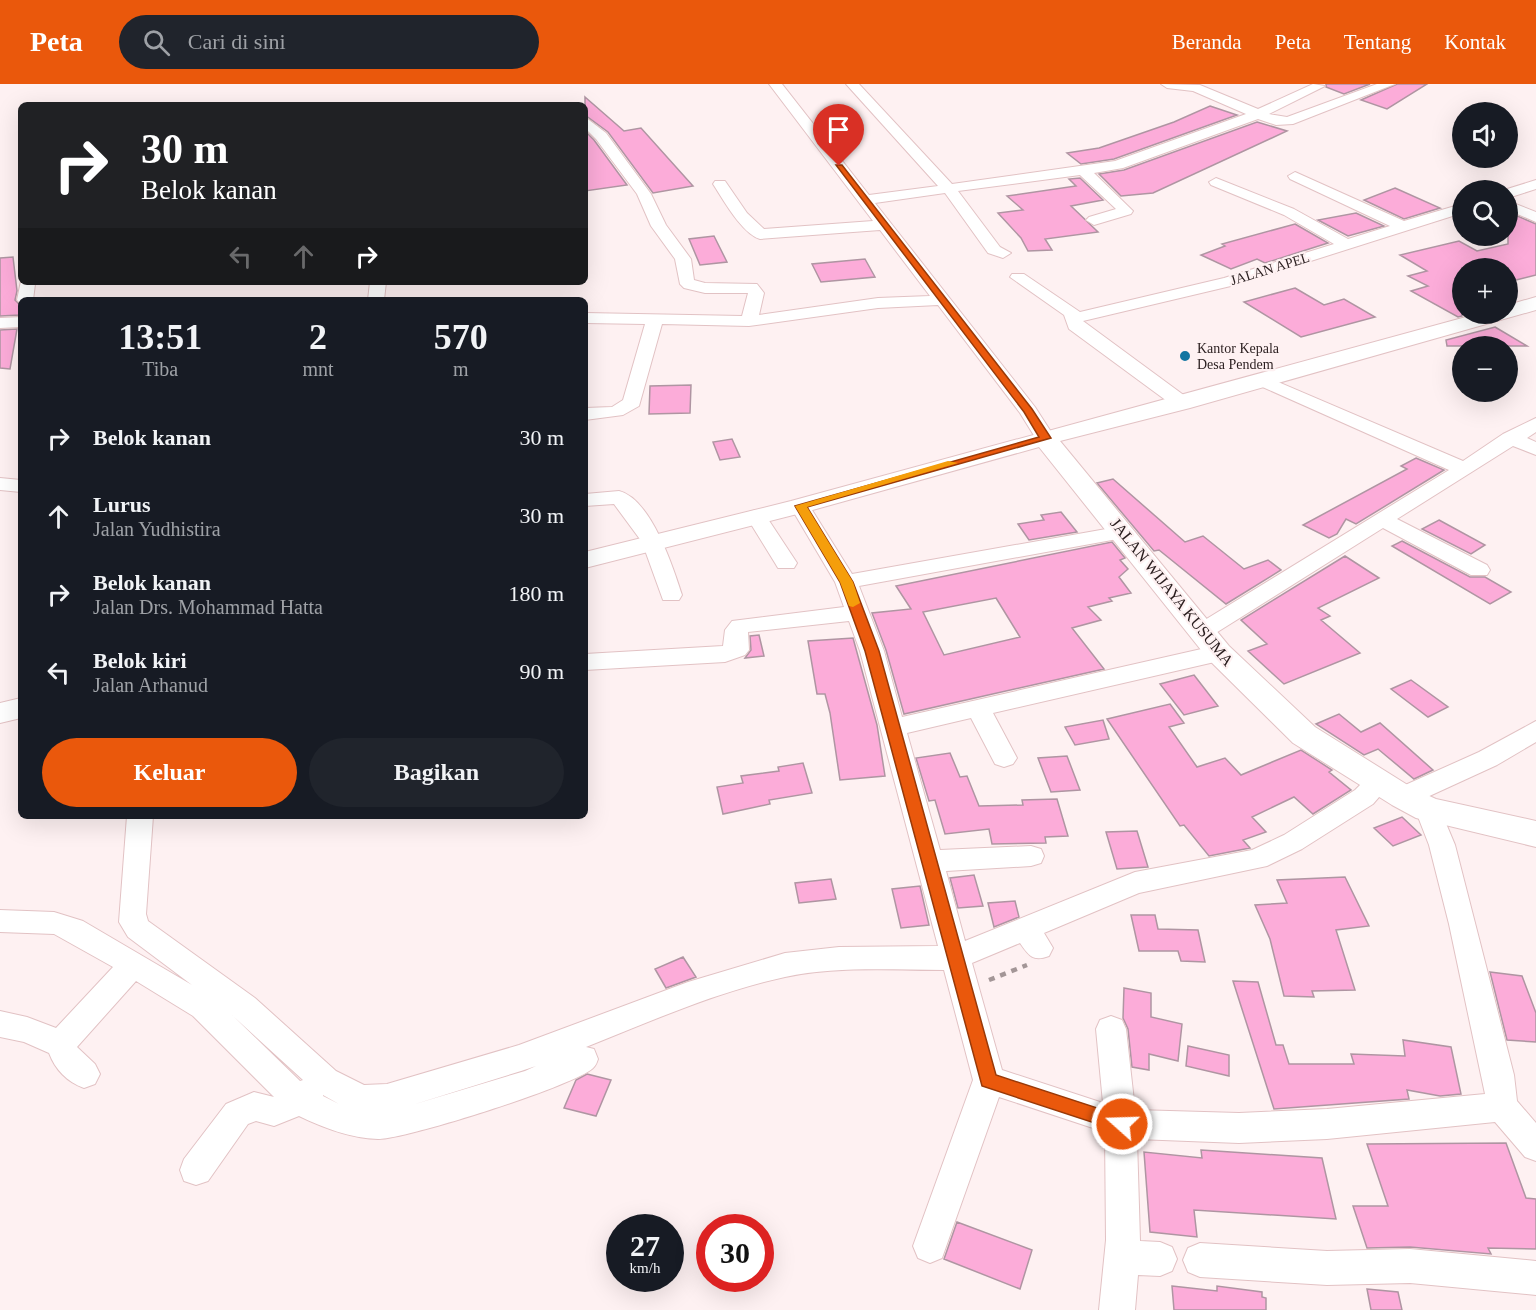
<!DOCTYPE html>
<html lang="id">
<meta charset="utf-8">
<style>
body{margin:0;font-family:Georgia,serif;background:#20242c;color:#f1f3f6;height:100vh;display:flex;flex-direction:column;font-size:22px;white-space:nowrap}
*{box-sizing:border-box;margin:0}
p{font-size:20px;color:#9ea1a6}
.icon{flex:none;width:33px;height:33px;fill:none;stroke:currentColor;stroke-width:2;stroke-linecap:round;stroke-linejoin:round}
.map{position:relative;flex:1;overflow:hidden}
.sheet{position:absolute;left:18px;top:213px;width:570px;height:522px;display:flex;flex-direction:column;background:#171b24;border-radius:9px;box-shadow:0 6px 24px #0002}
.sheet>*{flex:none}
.guide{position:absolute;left:18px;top:18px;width:570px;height:183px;border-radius:9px;box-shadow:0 6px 24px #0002;background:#202124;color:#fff;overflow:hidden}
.tools{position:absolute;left:1452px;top:18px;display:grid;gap:12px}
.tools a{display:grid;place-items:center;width:66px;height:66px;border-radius:50%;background:#171b24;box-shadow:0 6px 24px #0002;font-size:30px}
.speed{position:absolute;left:606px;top:1130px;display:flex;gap:12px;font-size:30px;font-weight:700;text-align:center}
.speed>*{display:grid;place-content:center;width:78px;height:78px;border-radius:50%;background:#171b24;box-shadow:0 6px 24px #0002;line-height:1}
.speed small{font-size:15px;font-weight:400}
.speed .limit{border:9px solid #d22;background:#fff;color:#111}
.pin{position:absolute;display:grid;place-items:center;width:51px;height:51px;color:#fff;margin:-62px -26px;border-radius:50% 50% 50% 0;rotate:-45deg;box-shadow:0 0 6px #0007}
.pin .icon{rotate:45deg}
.me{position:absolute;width:66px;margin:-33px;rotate:290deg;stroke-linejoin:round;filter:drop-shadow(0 0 4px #0008)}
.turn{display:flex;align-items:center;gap:21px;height:126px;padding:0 24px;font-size:27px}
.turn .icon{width:78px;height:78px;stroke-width:2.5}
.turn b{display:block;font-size:42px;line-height:51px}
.lanes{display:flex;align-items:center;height:57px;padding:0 24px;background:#0003;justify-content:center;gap:30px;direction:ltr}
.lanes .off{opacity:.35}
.eta{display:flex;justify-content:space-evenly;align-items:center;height:102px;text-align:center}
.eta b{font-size:36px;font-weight:800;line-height:42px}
.primary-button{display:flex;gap:12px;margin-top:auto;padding:12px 24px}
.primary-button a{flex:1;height:69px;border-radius:36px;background:#ea580c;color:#fff;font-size:24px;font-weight:800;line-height:69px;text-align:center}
.primary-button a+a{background:#20242c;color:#f1f3f6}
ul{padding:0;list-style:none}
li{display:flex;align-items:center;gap:18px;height:78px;padding:0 24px}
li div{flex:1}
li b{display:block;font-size:22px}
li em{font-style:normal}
header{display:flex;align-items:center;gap:36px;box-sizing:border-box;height:84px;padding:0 30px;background:#ea580c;color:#fff}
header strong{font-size:28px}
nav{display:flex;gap:33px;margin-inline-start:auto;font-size:21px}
.search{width:420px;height:54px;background:#20242c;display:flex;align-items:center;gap:15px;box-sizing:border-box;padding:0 21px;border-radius:33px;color:#9ea1a6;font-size:22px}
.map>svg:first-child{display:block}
.building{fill:#fcacd9;stroke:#af95a2;stroke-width:1.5;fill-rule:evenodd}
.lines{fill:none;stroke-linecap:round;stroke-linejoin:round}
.minor-casing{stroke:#e2c2c4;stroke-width:2}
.major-casing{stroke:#e2c2c4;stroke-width:2}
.path{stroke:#a39697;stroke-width:4.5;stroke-dasharray:6 6;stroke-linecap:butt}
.minor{fill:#fff;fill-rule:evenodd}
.major{fill:#fff;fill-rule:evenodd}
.route{fill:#ea580c;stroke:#983908;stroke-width:1.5}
.slow{fill:#f59e0b}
.poi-dot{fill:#1275a1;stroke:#fef1f2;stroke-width:2}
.labels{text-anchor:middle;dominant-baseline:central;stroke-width:4.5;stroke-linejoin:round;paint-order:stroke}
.far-street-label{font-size:14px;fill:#291d1e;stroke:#fef1f2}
.far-poi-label{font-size:14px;fill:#291d1e;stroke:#fef1f2;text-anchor:start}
.street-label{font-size:16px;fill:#291d1e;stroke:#fef1f2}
</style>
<header>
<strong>Peta</strong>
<div class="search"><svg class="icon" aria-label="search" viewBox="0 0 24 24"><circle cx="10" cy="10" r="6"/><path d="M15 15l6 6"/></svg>Cari di sini</div>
<nav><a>Beranda</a><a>Peta</a><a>Tentang</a><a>Kontak</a></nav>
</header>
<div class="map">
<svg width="1536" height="1226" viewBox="0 0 1536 1226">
<rect width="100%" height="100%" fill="#fef1f2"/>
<path class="building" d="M1326,0H1370L1344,10L1326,3Z
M1397,0H1427L1387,25L1361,16Z
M585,13L624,47L641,44L693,102L653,109L608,48L585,31Z
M1210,22L1237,31L1114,75L1081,80L1067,69L1099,64L1174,38Z
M1257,38L1287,47L1153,109L1121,112L1099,90L1124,86Z
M585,47L594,56L627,101L585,107Z
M1080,94L1103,116L1071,122L1098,148L1045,155L1052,166L1028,167L1021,154L998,129L1023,126L1007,112L1076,102L1069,95Z
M1395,104L1440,124L1404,135L1364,116Z
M1508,128L1536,140V191L1508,198V184H1462V232L1458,233L1411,207L1428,202L1408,192L1427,187L1400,171L1459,157L1477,167L1508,160Z
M1356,129L1384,142L1348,152L1318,136Z
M1295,140L1328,159L1265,179L1257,175L1231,185L1201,171L1225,162L1222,160Z
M714,152L727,178L700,181L689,155Z
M13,173L17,207L15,216L21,222L20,231L0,232V174Z
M865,175L875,193L821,198L812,180Z
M1295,204L1324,221L1344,215L1375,233L1301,253L1244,218Z
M1495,243L1527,262H1447L1446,256Z
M17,245L10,285L0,284V246Z
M691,301L690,329L649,330L650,302Z
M732,355L740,373L720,376L713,358Z
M1416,374L1444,386L1356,440L1346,435L1337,450L1329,454L1303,441L1407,385L1401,382Z
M1113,395L1185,458L1203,452L1244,485L1268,476L1281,486L1226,520L1159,466L1154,467L1097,399Z
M1061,428L1077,448L1029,456L1018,440L1044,436L1041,431Z
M1439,436L1485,461L1471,470L1422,445Z
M1402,457L1470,493H1485L1511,508L1490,520L1392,462Z
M1112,458L1125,474L1120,476L1128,485L1119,493L1131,509L1109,514L1112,517L1088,523L1101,536L1072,544L1104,585L904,630L886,566L872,529L911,525L896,502ZM996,514L1020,553L944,571L923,528Z
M1345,472L1379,494L1318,524L1330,532L1321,536L1360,569L1284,600L1248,567L1267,560L1241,536Z
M759,551L764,572L745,574L751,566L750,552Z
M853,554L877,641L885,692L840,696L830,629L825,610H817L808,557Z
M1194,591L1218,622L1184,631L1160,600Z
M1411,596L1448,623L1428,633L1391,605Z
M1170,620L1184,639L1169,643L1197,683L1225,674L1241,691L1301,666L1332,686L1329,688L1351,706L1313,730L1294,713L1252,733L1266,748L1243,756L1250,764L1209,772L1184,741L1180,742L1107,635Z
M1339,630L1361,648L1380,639L1433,686L1414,695L1378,665L1364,671L1316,640Z
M1103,636L1109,655L1075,661L1065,643Z
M950,669L960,693L967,692L979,722L1023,721L1022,716L1057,715L1068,752L1045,753L1046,759L992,760L989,745L945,750L935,716L929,717L916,674Z
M1067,672L1080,706L1051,708L1038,674Z
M803,679L812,709L769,716L770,720L723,730L717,703L743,699L741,692L779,687L778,683Z
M1402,733L1421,751L1393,762L1374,744Z
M1137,747L1148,783L1117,785L1106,748Z
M974,791L983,822L958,824L950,794Z
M1345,793L1369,842L1336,846L1355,906L1312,907L1314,913L1284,912L1270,855L1255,821L1287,819L1277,796Z
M831,795L836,815L799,819L795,799Z
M920,802L929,841L901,844L892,805Z
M1015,817L1019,833L994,843L988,819Z
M1131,831H1155L1158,845L1198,846L1205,878L1181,877L1178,867H1139Z
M683,873L696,893L666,904L655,885Z
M1490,888L1522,892L1536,929V958L1507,956Z
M1233,897L1258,898L1276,961H1283L1289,980H1354L1351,970L1405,972L1403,956L1451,963L1461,1010L1440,1012L1407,1006L1409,1015L1274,1025Z
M1124,904L1151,909V933L1182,940L1178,977L1149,970V986L1132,983L1128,945L1123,934Z
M1188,962L1229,971V992L1186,982Z
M587,990L611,996L596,1032L564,1024L576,996Z
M1506,1059L1526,1114L1536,1115V1165L1488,1164L1491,1170L1410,1163L1367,1164L1353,1122H1388L1367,1060Z
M1201,1066L1322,1074L1336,1135L1194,1126L1197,1153L1150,1148L1144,1068L1202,1074Z
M957,1138L1032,1166L1020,1205L944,1175Z
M1172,1202L1217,1207V1202L1262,1208V1213L1266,1214V1226H1174Z
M1367,1205L1398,1208L1402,1226H1371Z"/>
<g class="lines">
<g class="minor-casing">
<path id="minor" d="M769,0H782L869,111L938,102L846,0H859L952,100L1115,77L1246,30L1193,7L1167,4L1161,0L1200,1L1258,25L1313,0L1325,2L1269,30L1287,33L1377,0H1395L1293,40L1276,41L1258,35L1123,84L1094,89L1133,127L1131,130L1094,141L1086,136L1089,133L1116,125L1080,91L958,107L1000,163L1011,169L1003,174L988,169L945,109L875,119L1035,323L1055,354L1052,358H1038L1020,329L938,221L878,224L749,242L662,240L639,322L623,331L585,336V324L612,323L623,316L645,240L585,239V229L742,232L748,209H705L684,204L680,200L675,175L651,142L637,110L596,55L585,44V33L606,49L651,110L666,141L691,175L694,196L705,199L757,200L764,209L759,231L878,214L930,212L880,146L760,155C742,150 723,115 713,100L715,97H725L747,129L764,145L873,137Z
M1295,88L1404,137L1462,120V129L1235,201L1083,237L1189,315L1191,319L1189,323H1175L1069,245L1064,231L1010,193L1012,190H1024L1080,228L1224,194L1334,160L1284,131L1211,101L1209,98L1216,94L1294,125L1348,155L1390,142L1290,95L1288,92Z
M1536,96V105L1508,114V106H1504Z
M1508,117L1536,128V138L1508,126Z
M21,197L35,200L33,216H21V220L17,216Z
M370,198H386L384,216H368Z
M21,233V243L0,244V234Z
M1264,292L1463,377L1503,350L1536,334V348L1527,354L1536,358V371L1513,362L1397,435L1487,481L1490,486L1487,491H1471L1383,444L1211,552L1203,554L1195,552L1192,547L1195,542L1449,386L1258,301L1255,297L1258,293Z
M0,394L21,396V408L0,406Z
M619,407C651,415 673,483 682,511L679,516H663L642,458L614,420L585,422V410Z
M800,416L807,418L852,490L1123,442L1130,444L1133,448L1130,452L1123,454L859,502L884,567L902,633L1219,561L1227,564L1231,569L1227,574L1219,577L993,629L1017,674L1013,680L1004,683L995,680L971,634L907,649L940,766L1031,762L1041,765L1044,772L1041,779L1031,782L946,787L965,857L1135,788L1252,766L1284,751L1355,706L1370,691L1379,689L1388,691L1392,698L1373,720L1302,765L1267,782L1139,809L1044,849L1053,864L1049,872C1033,878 1029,872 1020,859L972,879L1002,986L1103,1019L1096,945L1100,936L1111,932L1122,936L1126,945L1135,1026L1239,1029L1327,1025L1485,1010L1449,840L1429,761L1415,725L1419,718L1428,715L1437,718L1455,761L1514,991L1517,1017L1536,1039V1077L1525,1073L1495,1038L1327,1055L1239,1059L1137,1055L1140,1157L1160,1158L1172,1163L1177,1175L1172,1187L1160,1192L1138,1191L1135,1226H1099L1106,1156L1105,1048L999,1013L942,1174L930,1179L918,1174L913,1162L973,996L944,886C892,886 836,882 785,893C716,908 651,937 586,963L594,965L598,975C597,978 596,981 594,983C581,1000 403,1056 378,1055C350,1054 324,1044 299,1032L274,1042L256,1037L248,1040L208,1097L196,1101L184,1097L180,1086L184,1075L226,1020L254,1008L274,1013L193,932L136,897L77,963L95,980L100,990L95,1000L84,1004C67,998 55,985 49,969L24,958L0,953V927L27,933L56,944L113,883L54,850L0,848V826L54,828L83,837L192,901L128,853L119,838L127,732H153L146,830L148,837L255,914L336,987L364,1001L387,1000L519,961L688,898L785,869L839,863L938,862L860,567L849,537L748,548L749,566L745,571L725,578L585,586V570L723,562L725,546L732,537L844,523L835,498L790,422L793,418ZM231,930L233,932L303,996L300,997ZM536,982L525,987L412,1021L521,987ZM323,1011L339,1020L323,1012Z
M756,426L763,428L766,432L797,479L794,484H778L775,479L746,432L749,428Z
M1536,637V658L1497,681L1412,720L1403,723L1394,720L1390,713L1394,706L1479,668Z
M1200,1159L1327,1167L1410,1165L1536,1177V1211L1410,1199L1327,1201L1200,1193L1188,1188L1183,1176L1188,1164Z"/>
</g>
<g class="major-casing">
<path id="major" d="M1536,213V226L1190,324L1060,357L1229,562L1315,643L1414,705L1436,715L1536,737V763L1416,734L1392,721L1293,659L1209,576L1039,363L809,427L585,484V468L791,417L1477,230H1508V221Z
M21,614V634L0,639V619Z"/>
</g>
<path class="path" d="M989,896L1027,881"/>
<use href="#minor" class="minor"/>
<use href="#major" class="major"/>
</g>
<path class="route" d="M836,81H842L1032,325L1051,354L807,423L853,498L879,567L996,991L1128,1034L1131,1040L1128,1045L1122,1048L982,1002L865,567L840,498L795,422L1039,353L1024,328Z"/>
<path class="slow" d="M948,377L958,379L807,423L853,498L860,519L853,523L849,522L840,498L795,422Z"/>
<circle class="poi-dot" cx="1185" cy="272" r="6"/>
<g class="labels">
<g class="far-street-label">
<text transform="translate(1270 185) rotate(-17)">JALAN APEL</text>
</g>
<g class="far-poi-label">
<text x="1197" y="264">Kantor Kepala<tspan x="1197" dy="16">Desa Pendem</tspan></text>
</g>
<g class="street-label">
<text transform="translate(1172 508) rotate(51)">JALAN WIJAYA KUSUMA</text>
</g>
</g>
</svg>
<div class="tools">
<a><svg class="icon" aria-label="sound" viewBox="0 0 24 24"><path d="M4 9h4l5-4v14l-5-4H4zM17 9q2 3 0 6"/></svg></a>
<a><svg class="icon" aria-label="search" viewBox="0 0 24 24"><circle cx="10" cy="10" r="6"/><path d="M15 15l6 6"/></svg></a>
<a>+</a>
<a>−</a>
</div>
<div class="speed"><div>27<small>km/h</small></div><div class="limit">30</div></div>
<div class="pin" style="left:839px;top:82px;background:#d93025"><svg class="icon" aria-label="arrive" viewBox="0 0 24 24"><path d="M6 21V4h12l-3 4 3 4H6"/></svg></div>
<svg class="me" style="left:1122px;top:1040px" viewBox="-20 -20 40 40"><circle r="17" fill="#ea580c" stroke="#fff" stroke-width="3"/><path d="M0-11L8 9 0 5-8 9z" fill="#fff"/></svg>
<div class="guide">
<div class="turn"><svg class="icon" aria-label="right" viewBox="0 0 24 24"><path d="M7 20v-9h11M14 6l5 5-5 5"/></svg><div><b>30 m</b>Belok kanan</div></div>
<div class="lanes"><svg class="icon off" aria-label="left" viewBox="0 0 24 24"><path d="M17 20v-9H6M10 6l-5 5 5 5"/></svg><svg class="icon off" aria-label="ahead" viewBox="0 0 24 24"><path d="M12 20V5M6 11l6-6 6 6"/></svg><svg class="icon" aria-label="right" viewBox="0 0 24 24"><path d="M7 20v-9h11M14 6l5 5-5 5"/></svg></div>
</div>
<section class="sheet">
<div class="eta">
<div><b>13:51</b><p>Tiba</p></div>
<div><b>2</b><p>mnt</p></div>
<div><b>570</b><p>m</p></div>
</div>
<ul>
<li><svg class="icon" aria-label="right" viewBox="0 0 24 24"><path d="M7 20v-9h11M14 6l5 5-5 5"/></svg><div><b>Belok kanan</b></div><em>30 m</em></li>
<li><svg class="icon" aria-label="ahead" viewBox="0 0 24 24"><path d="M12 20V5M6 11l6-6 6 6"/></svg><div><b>Lurus</b><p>Jalan Yudhistira</p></div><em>30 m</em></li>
<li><svg class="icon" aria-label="right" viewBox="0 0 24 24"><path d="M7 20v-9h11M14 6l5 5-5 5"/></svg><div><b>Belok kanan</b><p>Jalan Drs. Mohammad Hatta</p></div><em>180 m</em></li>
<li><svg class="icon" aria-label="left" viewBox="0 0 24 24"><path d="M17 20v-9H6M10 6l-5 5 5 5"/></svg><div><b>Belok kiri</b><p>Jalan Arhanud</p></div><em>90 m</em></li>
</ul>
<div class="primary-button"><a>Keluar</a><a>Bagikan</a></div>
</section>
</div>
